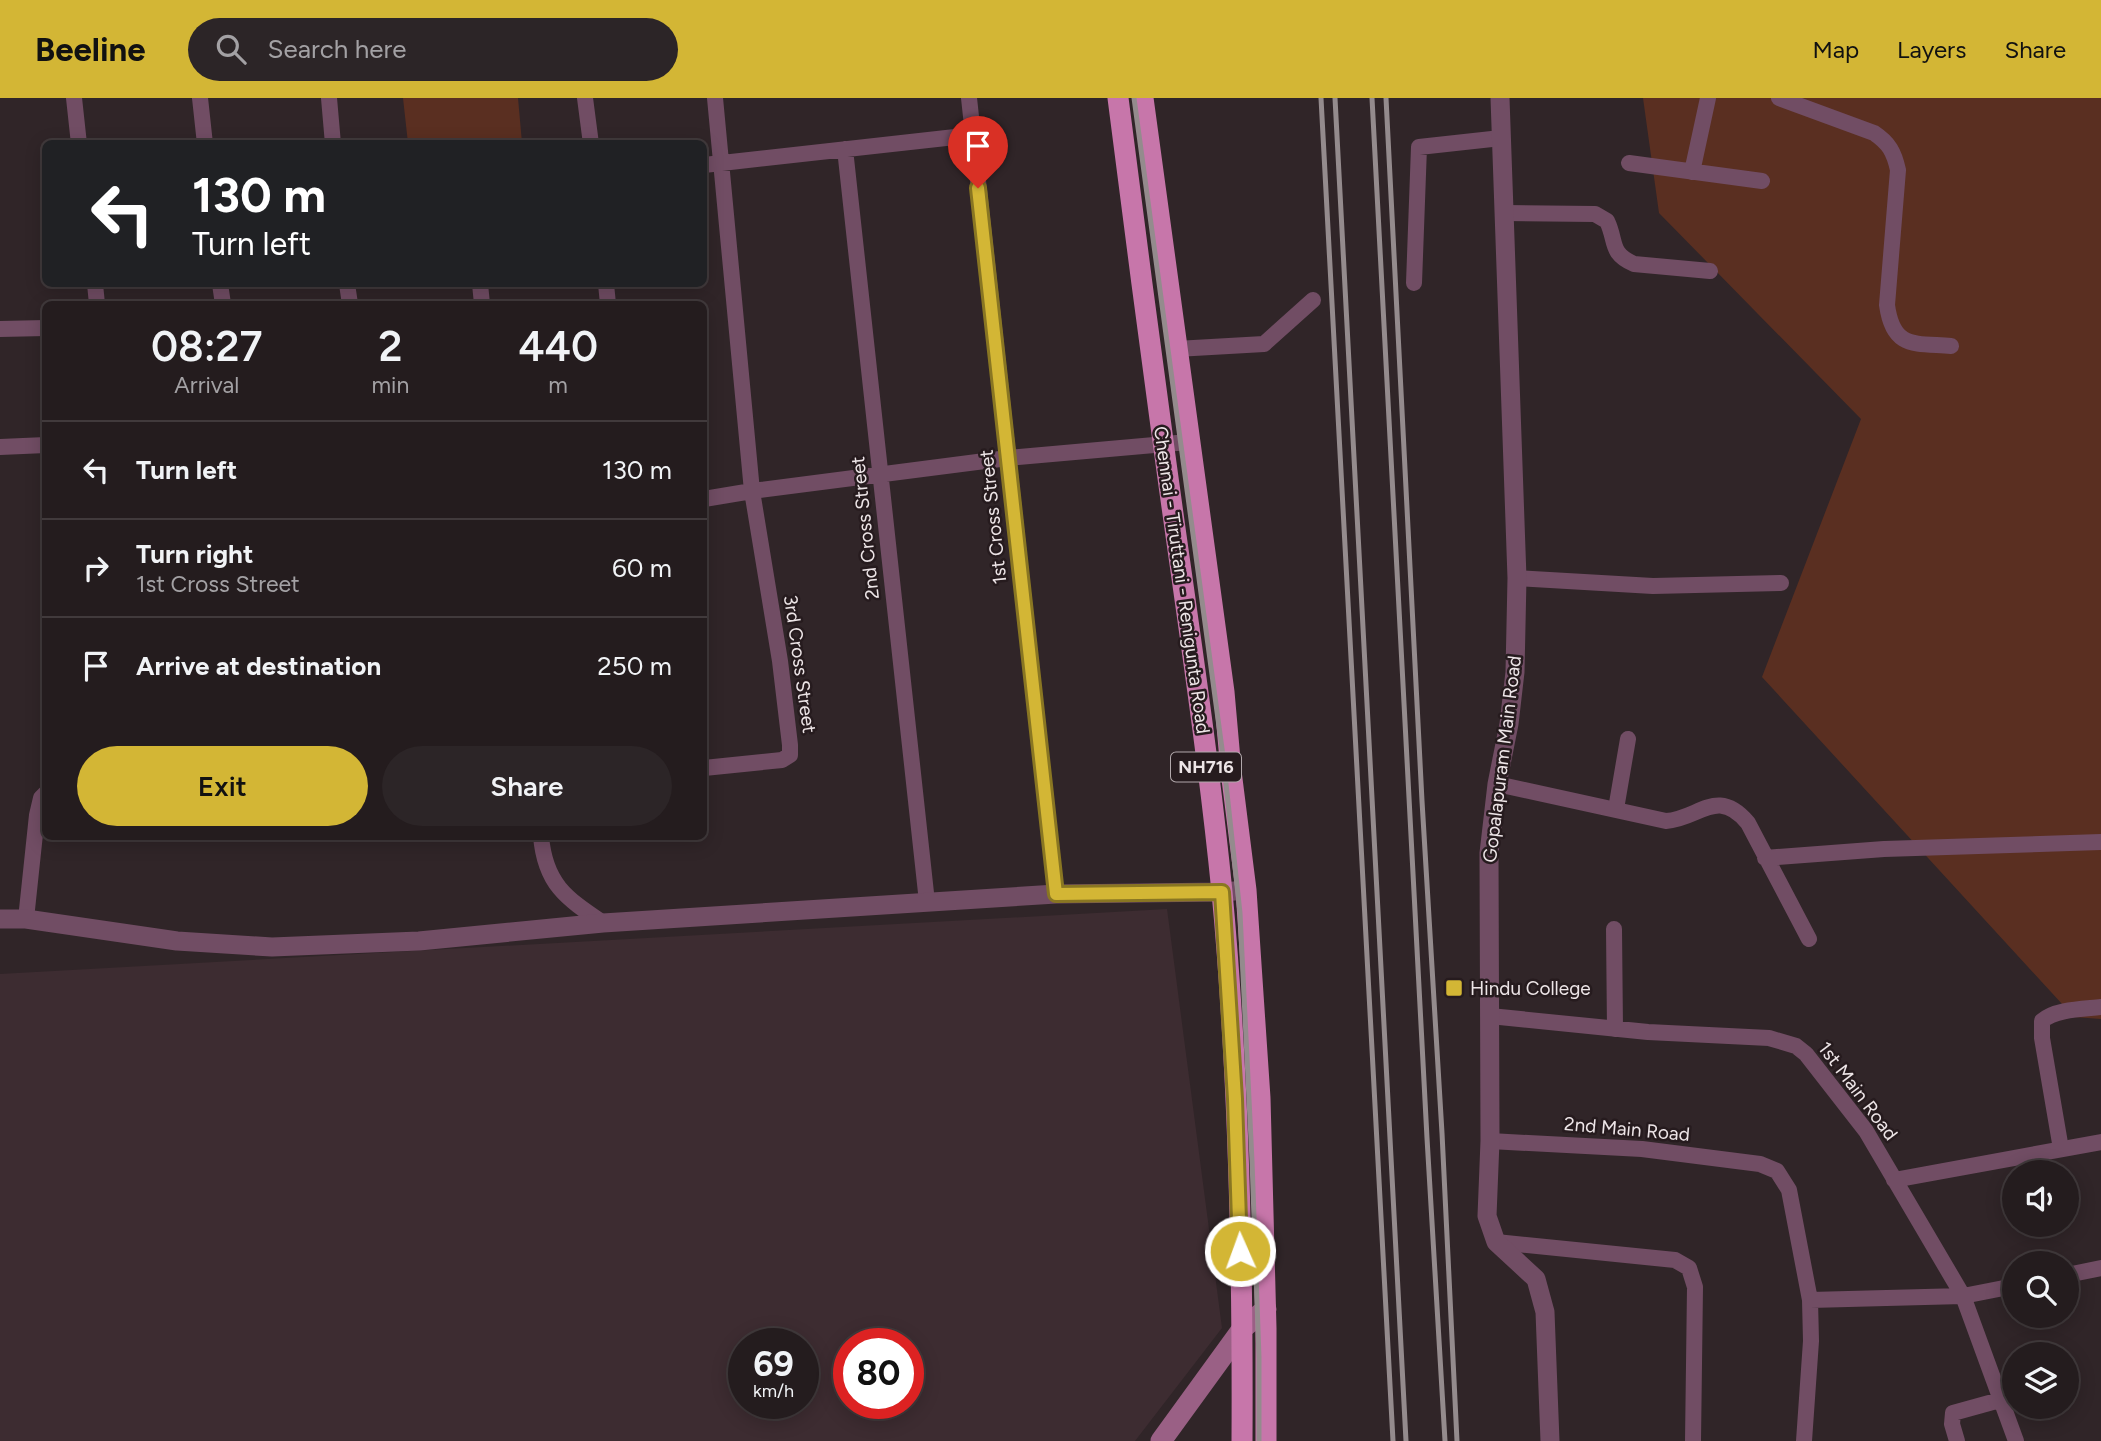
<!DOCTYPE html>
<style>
body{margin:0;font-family:Figtree,sans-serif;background:#2c2527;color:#f1f3f6;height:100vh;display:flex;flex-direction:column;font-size:26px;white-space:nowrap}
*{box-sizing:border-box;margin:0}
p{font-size:23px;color:#a3a1a4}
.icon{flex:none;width:38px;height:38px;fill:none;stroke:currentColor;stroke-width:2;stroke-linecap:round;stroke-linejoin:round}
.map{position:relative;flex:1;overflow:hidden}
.panel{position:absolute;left:42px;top:203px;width:665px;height:539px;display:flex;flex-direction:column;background:#241c1e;border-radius:10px;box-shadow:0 4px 18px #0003,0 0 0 2px #413a3c}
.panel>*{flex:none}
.top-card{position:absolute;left:42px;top:42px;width:665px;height:147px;border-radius:10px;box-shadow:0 4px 18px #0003,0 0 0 2px #413a3c;background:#202124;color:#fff;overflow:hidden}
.fabs{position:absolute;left:2002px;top:1062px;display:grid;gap:14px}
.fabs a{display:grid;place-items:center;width:77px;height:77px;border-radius:50%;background:#241c1e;box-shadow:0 4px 18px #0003,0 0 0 2px #413a3c;font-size:35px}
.speed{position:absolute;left:728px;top:1230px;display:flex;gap:14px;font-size:35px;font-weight:700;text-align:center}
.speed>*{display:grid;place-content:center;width:91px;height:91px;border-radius:50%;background:#241c1e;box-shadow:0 4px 18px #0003,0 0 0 2px #413a3c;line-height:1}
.speed small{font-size:18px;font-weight:400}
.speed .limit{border:10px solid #d22;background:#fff;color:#111}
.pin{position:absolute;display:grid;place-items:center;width:60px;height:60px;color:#fff;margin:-72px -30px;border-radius:50% 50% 50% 0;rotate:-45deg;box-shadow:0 0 7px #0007}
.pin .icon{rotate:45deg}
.me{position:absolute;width:77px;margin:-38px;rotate:358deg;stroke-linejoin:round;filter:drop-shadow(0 0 5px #0008)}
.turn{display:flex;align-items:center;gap:24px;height:147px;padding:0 35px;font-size:32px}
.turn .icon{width:91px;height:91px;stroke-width:2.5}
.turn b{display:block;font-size:49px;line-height:60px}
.eta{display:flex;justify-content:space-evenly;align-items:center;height:119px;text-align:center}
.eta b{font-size:42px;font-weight:600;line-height:49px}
.cta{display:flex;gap:14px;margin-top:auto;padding:14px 35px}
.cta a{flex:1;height:80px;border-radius:42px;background:#d3b635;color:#111;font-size:28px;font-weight:600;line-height:80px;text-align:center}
.cta a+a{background:#2c2527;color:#f1f3f6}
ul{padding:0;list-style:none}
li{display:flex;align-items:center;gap:21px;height:98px;padding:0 35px;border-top:2px solid #413a3c}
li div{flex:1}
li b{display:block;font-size:26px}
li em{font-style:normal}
header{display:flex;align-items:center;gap:42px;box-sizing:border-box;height:98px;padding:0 35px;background:#d3b635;color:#111}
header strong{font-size:33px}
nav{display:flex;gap:38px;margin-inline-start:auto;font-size:24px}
.search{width:490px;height:63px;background:#2c2527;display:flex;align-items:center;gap:18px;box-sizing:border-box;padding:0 24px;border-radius:38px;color:#a3a1a4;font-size:26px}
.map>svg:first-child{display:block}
.built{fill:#3d2c31;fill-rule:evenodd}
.green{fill:#5a2f21}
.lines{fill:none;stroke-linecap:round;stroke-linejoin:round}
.minor{stroke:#714d64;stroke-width:16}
.tertiary{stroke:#714d64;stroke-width:19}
.secondary{stroke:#9a6085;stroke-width:21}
.trunk{stroke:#c776aa;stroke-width:21}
.rail{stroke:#948b8d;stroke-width:5}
.route-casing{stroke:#897622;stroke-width:18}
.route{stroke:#d3b635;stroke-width:12}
.poi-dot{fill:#d3b635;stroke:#261b1e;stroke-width:2.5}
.labels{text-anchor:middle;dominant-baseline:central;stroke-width:5;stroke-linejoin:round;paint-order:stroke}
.shield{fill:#261b1e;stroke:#b1a8ab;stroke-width:2}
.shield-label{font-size:18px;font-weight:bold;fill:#ede5e7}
.street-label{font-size:19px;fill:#ede5e7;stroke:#261b1e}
.poi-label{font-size:19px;fill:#ede5e7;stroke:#261b1e;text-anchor:start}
</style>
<header>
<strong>Beeline</strong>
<div class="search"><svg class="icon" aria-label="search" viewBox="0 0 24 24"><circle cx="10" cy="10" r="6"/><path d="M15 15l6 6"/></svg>Search here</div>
<nav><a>Map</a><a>Layers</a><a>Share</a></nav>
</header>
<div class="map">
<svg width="2101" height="1343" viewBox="0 0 2101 1343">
<rect width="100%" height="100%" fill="#302528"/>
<path class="built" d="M1167,811L1222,1230L1135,1343H0V876ZM744,1246H803V1306H744ZM849,1246H908V1306H849Z"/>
<path class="green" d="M403,0H518L522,45H408Z
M1643,0H2101V921L2074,919L1762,579L1861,321L1659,115Z"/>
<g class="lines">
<path class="minor" d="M74,0L79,46
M200,0L205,46
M329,0L333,46
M585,0L591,46
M715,0L752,393L1008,360L1188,344
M1779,0L1874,35C1889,45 1894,54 1898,72L1887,207C1893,251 1914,245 1951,248
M973,37L1056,796
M845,51L927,804
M1629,65L1762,83
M704,67L973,37L969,0
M1692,74L1708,0
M1504,115L1595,116L1607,123C1617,144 1609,155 1634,166L1710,173
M1414,185L1419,49L1501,40
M95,186L97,206
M220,186L223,206
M347,186L350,206
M480,186L482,206
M606,186L608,206
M0,231L46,230
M1176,251L1264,246L1313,202
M0,349L46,347
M704,401L752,393L780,563L790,647V657L782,662L704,670
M1517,480L1653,488L1781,485
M1497,686L1666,723C1699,721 1717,688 1748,725L1809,841
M1616,711L1628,641
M541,738C545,786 566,800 603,825
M1765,760L1884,751L2101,744
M26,821L37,717L41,700L46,695
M1614,831L1615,931
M1490,918L1648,934L1769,940L1796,948L1806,956L1866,1033L1963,1198L2016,1343
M1490,1043L1642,1051L1760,1066L1777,1073L1789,1092L1810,1202L1811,1243L1804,1343
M2061,1051L2042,940V923C2055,911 2084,911 2101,909
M1894,1082L2101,1044
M1496,1144L1675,1162L1689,1170L1695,1189L1693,1343
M2067,1177L2101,1170
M1810,1202L1963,1198L2014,1188
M1957,1343L1952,1326L1953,1315L2000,1302"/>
<path class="tertiary" d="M1500,0L1517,480L1515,574L1509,626L1497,686L1489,755L1490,1043L1487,1118L1496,1144L1536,1181L1545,1214L1550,1343
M0,821H26L177,843L272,849L419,843L603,825L1056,796L1222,794L1246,792"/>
<path class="secondary" d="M1161,1343L1243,1230L1266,1211"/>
<path class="trunk" d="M1118,0C1133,114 1147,229 1163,343C1183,493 1207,643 1222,794C1239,976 1243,1160 1242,1343
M1143,0L1224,594L1231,673L1246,792L1260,1000L1266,1230V1343"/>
<path class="rail" d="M1134,0L1223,658L1240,815L1252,1063L1259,1260V1343
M1321,0L1393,1343
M1335,0L1406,1343
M1372,0L1427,1040L1445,1343
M1386,0L1422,703L1442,1035L1457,1343"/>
</g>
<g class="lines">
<g class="route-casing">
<path id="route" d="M978,90L1056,796L1222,794L1235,1001L1240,1153"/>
</g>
<use href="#route" class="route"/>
</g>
<rect class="poi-dot" x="1445" y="881" width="18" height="18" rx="3.5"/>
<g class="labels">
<rect class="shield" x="1171" y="654.5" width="70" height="29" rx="5"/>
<g class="shield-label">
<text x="1206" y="669">NH716</text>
</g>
<g class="street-label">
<text transform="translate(993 419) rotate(-96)">1st Cross Street</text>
<text transform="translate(865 430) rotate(-96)">2nd Cross Street</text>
<text transform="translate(1182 482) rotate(82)">Chennai - Tiruttani - Renigunta Road</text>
<text transform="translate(800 566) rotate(82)">3rd Cross Street</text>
<text transform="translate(1502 661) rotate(-83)">Gopalapuram Main Road</text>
<text transform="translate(1858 993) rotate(53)">1st Main Road</text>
<text transform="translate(1627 1031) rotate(5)">2nd Main Road</text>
</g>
<g class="poi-label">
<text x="1470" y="890">Hindu College</text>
</g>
</g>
</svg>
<div class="fabs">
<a><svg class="icon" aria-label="sound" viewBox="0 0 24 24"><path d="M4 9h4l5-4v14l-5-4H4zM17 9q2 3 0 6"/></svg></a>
<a><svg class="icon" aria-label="search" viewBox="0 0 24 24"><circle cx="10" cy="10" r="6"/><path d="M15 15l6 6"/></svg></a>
<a><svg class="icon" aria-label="layers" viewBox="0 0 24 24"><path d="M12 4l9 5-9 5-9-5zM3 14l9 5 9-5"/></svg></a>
</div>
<div class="speed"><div>69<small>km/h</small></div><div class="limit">80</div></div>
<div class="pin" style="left:978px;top:90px;background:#d93025"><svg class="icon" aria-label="arrive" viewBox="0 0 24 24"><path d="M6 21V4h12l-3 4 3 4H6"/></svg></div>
<svg class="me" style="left:1240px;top:1153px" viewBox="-20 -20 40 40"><circle r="17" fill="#d3b635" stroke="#fff" stroke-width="3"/><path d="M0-11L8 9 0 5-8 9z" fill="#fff"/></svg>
<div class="top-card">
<div class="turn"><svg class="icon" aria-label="left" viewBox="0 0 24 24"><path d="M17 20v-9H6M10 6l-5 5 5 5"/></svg><div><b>130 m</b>Turn left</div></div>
</div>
<section class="panel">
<div class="eta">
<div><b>08:27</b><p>Arrival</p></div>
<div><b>2</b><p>min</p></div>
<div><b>440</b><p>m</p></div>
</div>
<ul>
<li><svg class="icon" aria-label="left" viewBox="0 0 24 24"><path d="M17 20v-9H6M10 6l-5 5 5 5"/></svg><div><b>Turn left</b></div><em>130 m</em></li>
<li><svg class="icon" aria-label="right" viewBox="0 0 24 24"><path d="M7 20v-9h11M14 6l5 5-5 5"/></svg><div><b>Turn right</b><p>1st Cross Street</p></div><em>60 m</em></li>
<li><svg class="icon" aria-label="arrive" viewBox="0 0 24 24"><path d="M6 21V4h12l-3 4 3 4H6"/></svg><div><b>Arrive at destination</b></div><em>250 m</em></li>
</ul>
<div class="cta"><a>Exit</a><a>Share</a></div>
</section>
</div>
